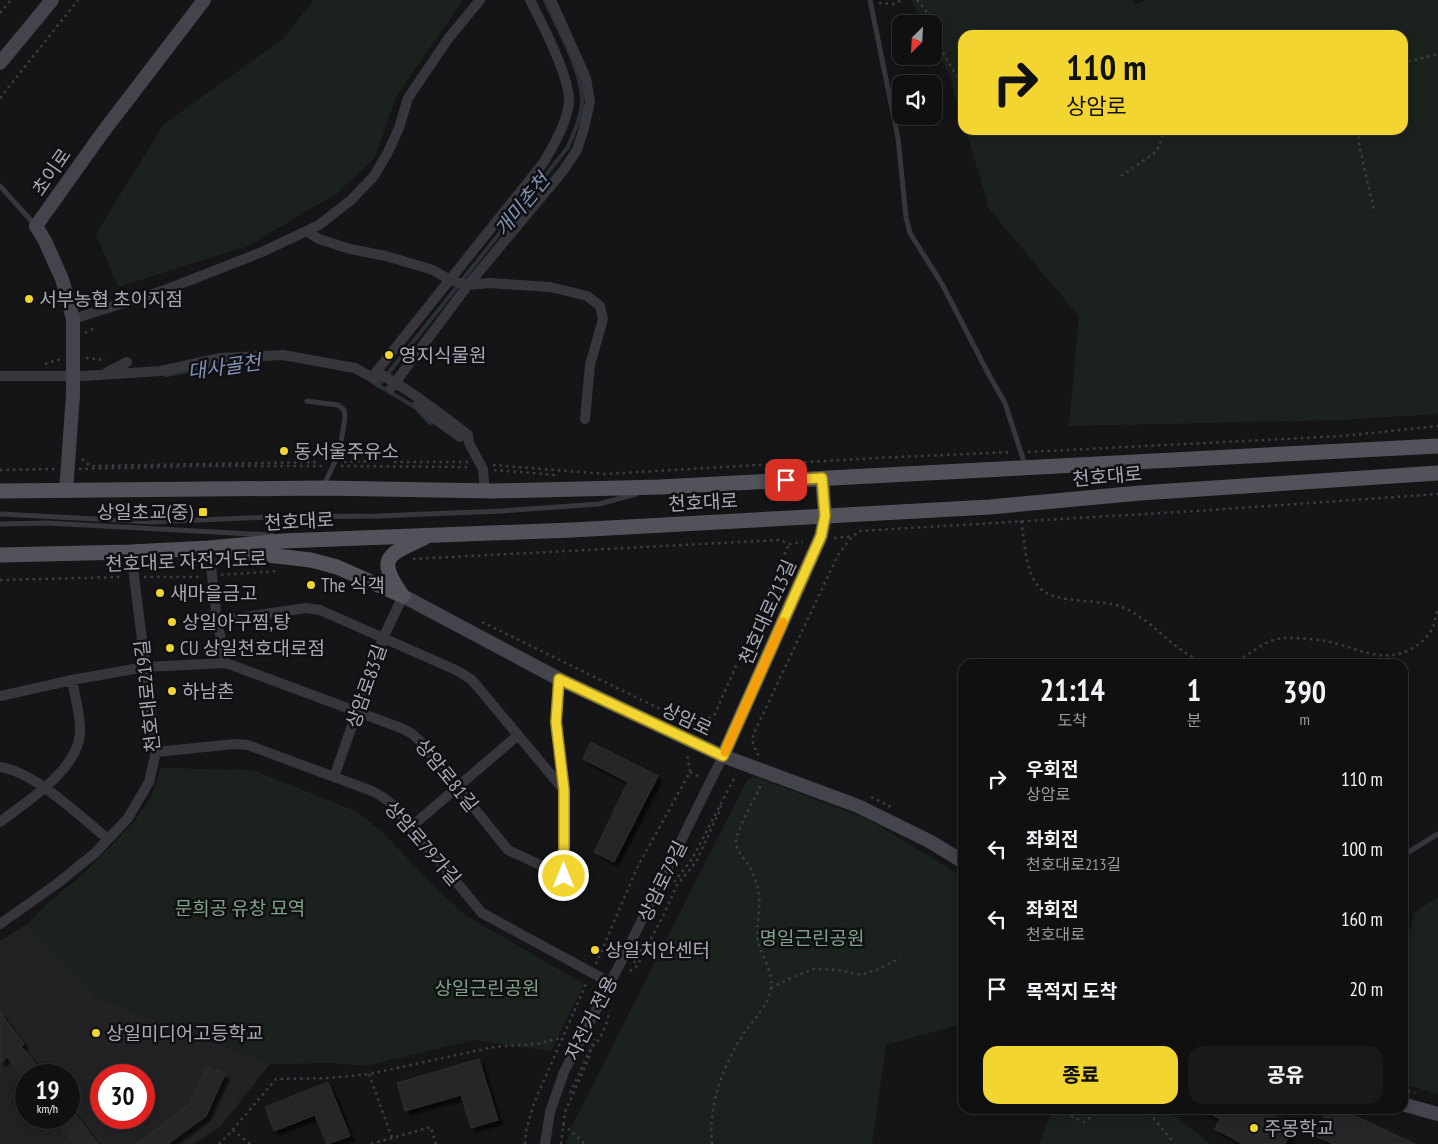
<!DOCTYPE html>
<html lang="ko">
<meta charset="utf-8">
<style>
body{margin:0;font-family:"PT Sans Narrow","Noto Sans KR",sans-serif;background:#19191a;color:#f1f3f6;height:100vh;display:flex;flex-direction:column;font-size:19px;white-space:nowrap}
*{box-sizing:border-box;margin:0}
p{font-size:16px;color:#9c9d9f}
.icon{flex:none;width:28px;height:28px;fill:none;stroke:currentColor;stroke-width:2;stroke-linecap:round;stroke-linejoin:round}
.map{position:relative;flex:1;overflow:hidden}
.panel{position:absolute;left:958px;top:659px;width:450px;height:455px;display:flex;flex-direction:column;background:#101011;border-radius:15px;box-shadow:0 2px 12px #0003,0 0 0 1px #303031}
.panel>*{flex:none}
.guide{position:absolute;left:958px;top:30px;width:450px;height:105px;border-radius:15px;box-shadow:0 2px 12px #0003,0 0 0 1px #303031;background:#f3d531;color:#111;overflow:hidden}
.needle{width:32px;rotate:204deg}
.buttons{position:absolute;left:892px;top:15px;display:grid;gap:10px}
.buttons a{display:grid;place-items:center;width:50px;height:50px;border-radius:10px;background:#101011;box-shadow:0 2px 12px #0003,0 0 0 1px #303031;font-size:25px}
.speed{position:absolute;left:15px;top:1064px;display:flex;gap:10px;font-size:25px;font-weight:700;text-align:center}
.speed>*{display:grid;place-content:center;width:65px;height:65px;border-radius:50%;background:#101011;box-shadow:0 2px 12px #0003,0 0 0 1px #303031;line-height:1}
.speed small{font-size:12px;font-weight:400}
.speed .limit{border:8px solid #d22;background:#fff;color:#111}
.pin{position:absolute;display:grid;place-items:center;width:42px;height:42px;color:#fff;margin:-21px;border-radius:10px;box-shadow:0 2px 8px #0006}
.me{position:absolute;width:55px;margin:-28px;rotate:0deg;stroke-linejoin:round;filter:drop-shadow(0 0 4px #0008)}
.turn{display:flex;align-items:center;gap:18px;height:105px;padding:0 25px;font-size:22px}
.turn .icon{width:65px;height:65px;stroke-width:2.5}
.turn b{display:block;font-size:35px;line-height:42px}
.eta{display:flex;justify-content:space-evenly;align-items:center;height:85px;text-align:center}
.eta b{font-size:30px;font-weight:800;line-height:35px}
.button{display:flex;gap:10px;margin-top:auto;padding:10px 25px}
.button a{flex:1;height:58px;border-radius:15px;background:#f3d531;color:#111;font-size:20px;font-weight:800;line-height:58px;text-align:center}
.button a+a{background:#19191a;color:#f1f3f6}
ul{padding:0;list-style:none}
li{display:flex;align-items:center;gap:15px;height:70px;padding:0 25px}
li div{flex:1}
li b{display:block;font-size:19px}
li em{font-style:normal}
.map>svg:first-child{display:block}
.built{fill:#222124;fill-rule:evenodd}
.green{fill:#1b221d}
.lines{fill:none;stroke-linecap:round;stroke-linejoin:round}
.stream{stroke:#2b313b;stroke-width:4}
.building{fill:#262528;stroke:#302f33;filter:url(#shadow)}
.path{stroke:#3c3d43;stroke-width:2.5;stroke-dasharray:2.5 4;stroke-linecap:butt}
.lane{stroke:#36363c;stroke-width:5}
.street{stroke:#36363c;stroke-width:10}
.secondary{stroke:#44454c;stroke-width:14}
.primary{stroke:#52525b;stroke-width:15}
.route-casing{stroke:#9e8a20;stroke-width:12}
.route{stroke:#f3d531;stroke-width:9}
.slow{stroke:#f59e0b;stroke-width:9}
.poi-dot{fill:#f3d531;stroke:#101012;stroke-width:2}
.labels{text-anchor:middle;dominant-baseline:central;stroke-width:5;stroke-linejoin:round;paint-order:stroke}
.street-label{font-size:19px;fill:#a7a9b7;stroke:#101012}
.poi-label{font-size:19px;fill:#a7a9b7;stroke:#101012;text-anchor:start}
.park-label{font-size:19px;fill:#7ea287;stroke:#101012}
.water-label{font-size:20px;font-style:italic;fill:#7e90b3;stroke:#101012}
</style>
<div class="map">
<svg width="1438" height="1144" viewBox="0 0 1438 1144">
<defs>
<filter id="shadow"><feDropShadow dx="4.5" dy="4.5" stdDeviation="1" flood-color="#0009"/></filter>
</defs>
<rect width="100%" height="100%" fill="#151517"/>
<path class="built" d="M27,924L96,997L270,1064L220,1127L194,1144H0V941ZM26,1075H69V1118H26ZM101,1075H144V1118H101Z"/>
<path class="green" d="M314,0H463L396,97L375,158L337,193L248,246L118,287L96,234L164,124L283,39Z
M911,0H1132L1136,4L1148,0H1438V414L1339,420L1069,426L1079,316L989,209L966,130H1402V35H962V119L949,74L934,45V24H923Z
M161,768L253,770L355,811L380,830L437,889L465,915L584,984L551,1051L474,1040L366,1066L333,1063L270,1064L96,997L27,924L47,904L83,874L134,822L151,797Z
M756,777L869,820L962,876V1024L886,1045L872,1144H566L571,1128L747,780Z
M1438,897V1094L1403,1084V961L1414,913Z
M1053,1109H1165L1211,1144H1039Z"/>
<g class="lines">
<path class="stream" d="M166,375L235,362
M371,381L415,407L430,423
M378,386L568,147C574,132 583,114 582,98C581,69 557,28 545,0"/>
</g>
<path class="building" d="M591,742L658,776L614,862L594,852L628,782L583,759Z
M0,1013L24,1044L21,1046L44,1075H21L7,1057L0,1063Z
M479,1059L498,1120L471,1128L461,1095L405,1111L397,1083Z
M207,1067L225,1074L206,1116L168,1144H137L189,1105Z
M328,1082L350,1136L327,1144L315,1115L274,1131L265,1107Z
M69,1106L98,1144H74L54,1118H69Z
M1201,1109H1261L1294,1126L1285,1144H1243L1215,1129L1220,1119Z
M1327,1109H1340L1415,1144H1333L1315,1136Z"/>
<g class="lines">
<path class="path" d="M917,0L931,17L932,24
M879,3L893,4L902,0
M0,13L11,0
M934,28C938,43 951,71 962,81
M1402,63L1438,54
M0,98L78,0
M1097,130L1122,134L1136,132L1154,133L1171,130
M1360,130L1358,140L1374,210
M1121,176L1157,151L1164,132
M85,333L94,328
M86,358L106,360
M45,364L61,359
M1028,452L1342,436L1438,426
M82,459L90,466L320,462
M344,462L377,461
M394,462H468
M493,465L605,474L876,458L1012,452
M341,466L471,467
M79,469L193,466H323
M0,470L56,469
M494,470L556,475
M1021,521C1025,542 1025,574 1041,589C1056,604 1103,599 1122,607C1157,621 1174,656 1212,664
M834,538L853,536
M413,559L779,540L789,544L803,542
M221,575L278,571
M144,577H201
M0,580L123,577
M482,622L697,727L715,714L789,544
M1225,664C1247,661 1261,639 1284,638C1298,638 1313,639 1326,641C1355,647 1383,665 1411,649C1420,644 1429,636 1433,627C1435,621 1436,614 1438,608
M759,755L757,754L752,740L755,731L838,555L849,540L859,531L1212,510L1438,494
M690,772L702,778
M871,797L891,807
M674,882L692,859L736,775
M634,963L646,939
M596,964L637,868L690,772L687,754
M630,971L637,966L664,914L677,885L696,862L721,808L720,804
M771,988L791,978L814,969L839,970L861,975L879,969L900,958
M369,1074L392,1138
M1402,1088L1415,1093
M570,1093L595,1039
M1144,1109C1156,1119 1163,1132 1175,1143
M1065,1113L1084,1122L1101,1109
M563,1124L585,1144
M233,1130L250,1144
M219,1144L229,1134L276,1079L330,1078L369,1074L494,1047L537,1044L561,1038
M371,1144L431,1127L436,1144
M525,1144L526,1131L534,1103L587,982
M561,1144L565,1112L589,1058L591,1048C601,1040 608,1023 609,1011
M712,1144C708,1105 723,1065 744,1033C753,1020 769,1005 771,988C774,972 761,957 758,941C755,925 763,903 757,885C755,879 753,872 750,867C745,860 738,853 736,844C734,833 757,796 762,782"/>
<path class="lane" d="M870,0L898,138L906,217L910,233L942,284L989,375L1005,403L1025,465
M0,186L36,226
M307,401L338,405L344,410L345,418L339,453L324,485
M0,514L153,522L269,517L378,516L502,511L599,504L636,494
M0,524L47,523L272,535
M1402,856L1438,834"/>
<path class="street" d="M306,231L319,239L350,249L386,256L433,270L450,280L468,285L489,283L550,287L587,296L600,306L603,319L590,365L585,419
M73,319L165,290L262,252L319,225L351,200L374,176L388,152L399,128L408,98L448,39L480,0
M377,372C410,390 439,412 468,435L469,443L483,469L485,491
M106,373L127,362
M0,376H83L161,371L220,358L283,355L355,368L375,379
M372,377L544,162C554,144 570,118 569,97C567,73 542,23 530,0
M391,388L468,285L563,171L577,150L584,128L590,102L586,78L551,0
M418,404L435,419L460,437
M209,548L217,621L226,663
M217,621L306,608L320,610L458,671L472,680L563,789
M0,696L72,680L145,667L226,663L401,728L411,733L419,740L508,850L564,876V790L556,722L559,679
M156,752L235,744L248,745L372,791L381,796L392,804L482,913L611,983
M0,767C37,773 79,816 108,839
M334,777L383,638L403,596
M0,822C27,801 78,770 80,733C81,716 75,697 72,680
M411,827L518,735
M0,924L58,883L95,853L128,818L149,782L156,752L131,552
M545,1144L550,1112L564,1072L622,960L723,756"/>
<path class="secondary" d="M0,63L52,0
M66,491L73,395V319L62,279L45,241L36,226L103,132L204,0
M403,596L559,679L723,756L858,806L931,842L962,861
M723,756L821,536L825,516L822,478
M1402,1104L1438,1114"/>
<path class="primary" d="M0,491L323,488L493,491L660,487L1438,446
M232,551L311,560L337,567L403,596
M0,555L131,552L209,548L283,541L572,530L990,507L1140,493L1438,473
M402,595C375,557 389,554 424,538"/>
</g>
<g class="lines">
<g class="route-casing">
<path id="route" d="M564,876V790L556,722L559,679L723,756L821,536L825,516L822,478L786,480"/>
</g>
<use href="#route" class="route"/>
<path class="slow" d="M725,752L783,622"/>
</g>
<g class="poi-dot">
<circle cx="29" cy="299" r="5"/>
<circle cx="389" cy="355" r="5"/>
<circle cx="284" cy="451" r="5"/>
<rect x="198" y="507" width="10" height="10" rx="2.5"/>
<circle cx="311" cy="585" r="5"/>
<circle cx="160" cy="593" r="5"/>
<circle cx="172" cy="622" r="5"/>
<circle cx="170" cy="648" r="5"/>
<circle cx="172" cy="691" r="5"/>
<circle cx="595" cy="950" r="5"/>
<circle cx="96" cy="1033" r="5"/>
<circle cx="1254" cy="1128" r="5"/>
</g>
<g class="labels">
<g class="street-label">
<text transform="translate(51 172) rotate(-55)">초이로</text>
<text transform="translate(1107 476) rotate(-5)">천호대로</text>
<text transform="translate(703 502) rotate(-3)">천호대로</text>
<text transform="translate(299 521) rotate(-3)">천호대로</text>
<text transform="translate(186 561) rotate(-2)">천호대로 자전거도로</text>
<text transform="translate(767 612) rotate(-66)">천호대로213길</text>
<text transform="translate(366 686) rotate(-71)">상암로83길</text>
<text transform="translate(147 696) rotate(-96)">천호대로219길</text>
<text transform="translate(687 719) rotate(25)">상암로</text>
<text transform="translate(447 775) rotate(51)">상암로81길</text>
<text transform="translate(423 843) rotate(49)">상암로79가길</text>
<text transform="translate(662 881) rotate(-64)">상암로79길</text>
<text transform="translate(591 1018) rotate(-63)">자전거 전용</text>
</g>
<g class="poi-label">
<text x="39" y="299">서부농협 초이지점</text>
<text x="399" y="355">영지식물원</text>
<text x="294" y="451">동서울주유소</text>
<text x="193" y="512" text-anchor="end">상일초교(중)</text>
<text x="321" y="585">The 식객</text>
<text x="170" y="593">새마을금고</text>
<text x="182" y="622">상일아구찜,탕</text>
<text x="180" y="648">CU 상일천호대로점</text>
<text x="182" y="691">하남촌</text>
<text x="605" y="950">상일치안센터</text>
<text x="106" y="1033">상일미디어고등학교</text>
<text x="1264" y="1128">주몽학교</text>
</g>
<g class="park-label">
<text x="240" y="908">문희공 유창 묘역</text>
<text x="812" y="938">명일근린공원</text>
<text x="487" y="988">상일근린공원</text>
</g>
<g class="water-label">
<text transform="translate(522 205) rotate(-51)">개미촌천</text>
<text transform="translate(224 367) rotate(-8)">대사골천</text>
</g>
</g>
</svg>
<div class="buttons">
<a><svg class="needle" viewBox="-14 -14 28 28"><path d="M0-13l5 13h-10z" fill="#e53935"/><path d="M0 13l5-13h-10z" fill="#9c9d9f"/></svg></a>
<a><svg class="icon" aria-label="sound" viewBox="0 0 24 24"><path d="M4 9h4l5-4v14l-5-4H4zM17 9q2 3 0 6"/></svg></a>
</div>
<div class="speed"><div>19<small>km/h</small></div><div class="limit">30</div></div>
<div class="pin" style="left:786px;top:480px;background:#d93025"><svg class="icon" aria-label="arrive" viewBox="0 0 24 24"><path d="M6 21V4h12l-3 4 3 4H6"/></svg></div>
<svg class="me" style="left:564px;top:876px" viewBox="-20 -20 40 40"><circle r="17" fill="#f3d531" stroke="#fff" stroke-width="3"/><path d="M0-11L8 9 0 5-8 9z" fill="#fff"/></svg>
<div class="guide">
<div class="turn"><svg class="icon" aria-label="right" viewBox="0 0 24 24"><path d="M7 20v-9h11M14 6l5 5-5 5"/></svg><div><b>110 m</b>상암로</div></div>
</div>
<section class="panel">
<div class="eta">
<div><b>21:14</b><p>도착</p></div>
<div><b>1</b><p>분</p></div>
<div><b>390</b><p>m</p></div>
</div>
<ul>
<li><svg class="icon" aria-label="right" viewBox="0 0 24 24"><path d="M7 20v-9h11M14 6l5 5-5 5"/></svg><div><b>우회전</b><p>상암로</p></div><em>110 m</em></li>
<li><svg class="icon" aria-label="left" viewBox="0 0 24 24"><path d="M17 20v-9H6M10 6l-5 5 5 5"/></svg><div><b>좌회전</b><p>천호대로213길</p></div><em>100 m</em></li>
<li><svg class="icon" aria-label="left" viewBox="0 0 24 24"><path d="M17 20v-9H6M10 6l-5 5 5 5"/></svg><div><b>좌회전</b><p>천호대로</p></div><em>160 m</em></li>
<li><svg class="icon" aria-label="arrive" viewBox="0 0 24 24"><path d="M6 21V4h12l-3 4 3 4H6"/></svg><div><b>목적지 도착</b></div><em>20 m</em></li>
</ul>
<div class="button"><a>종료</a><a>공유</a></div>
</section>
</div>
